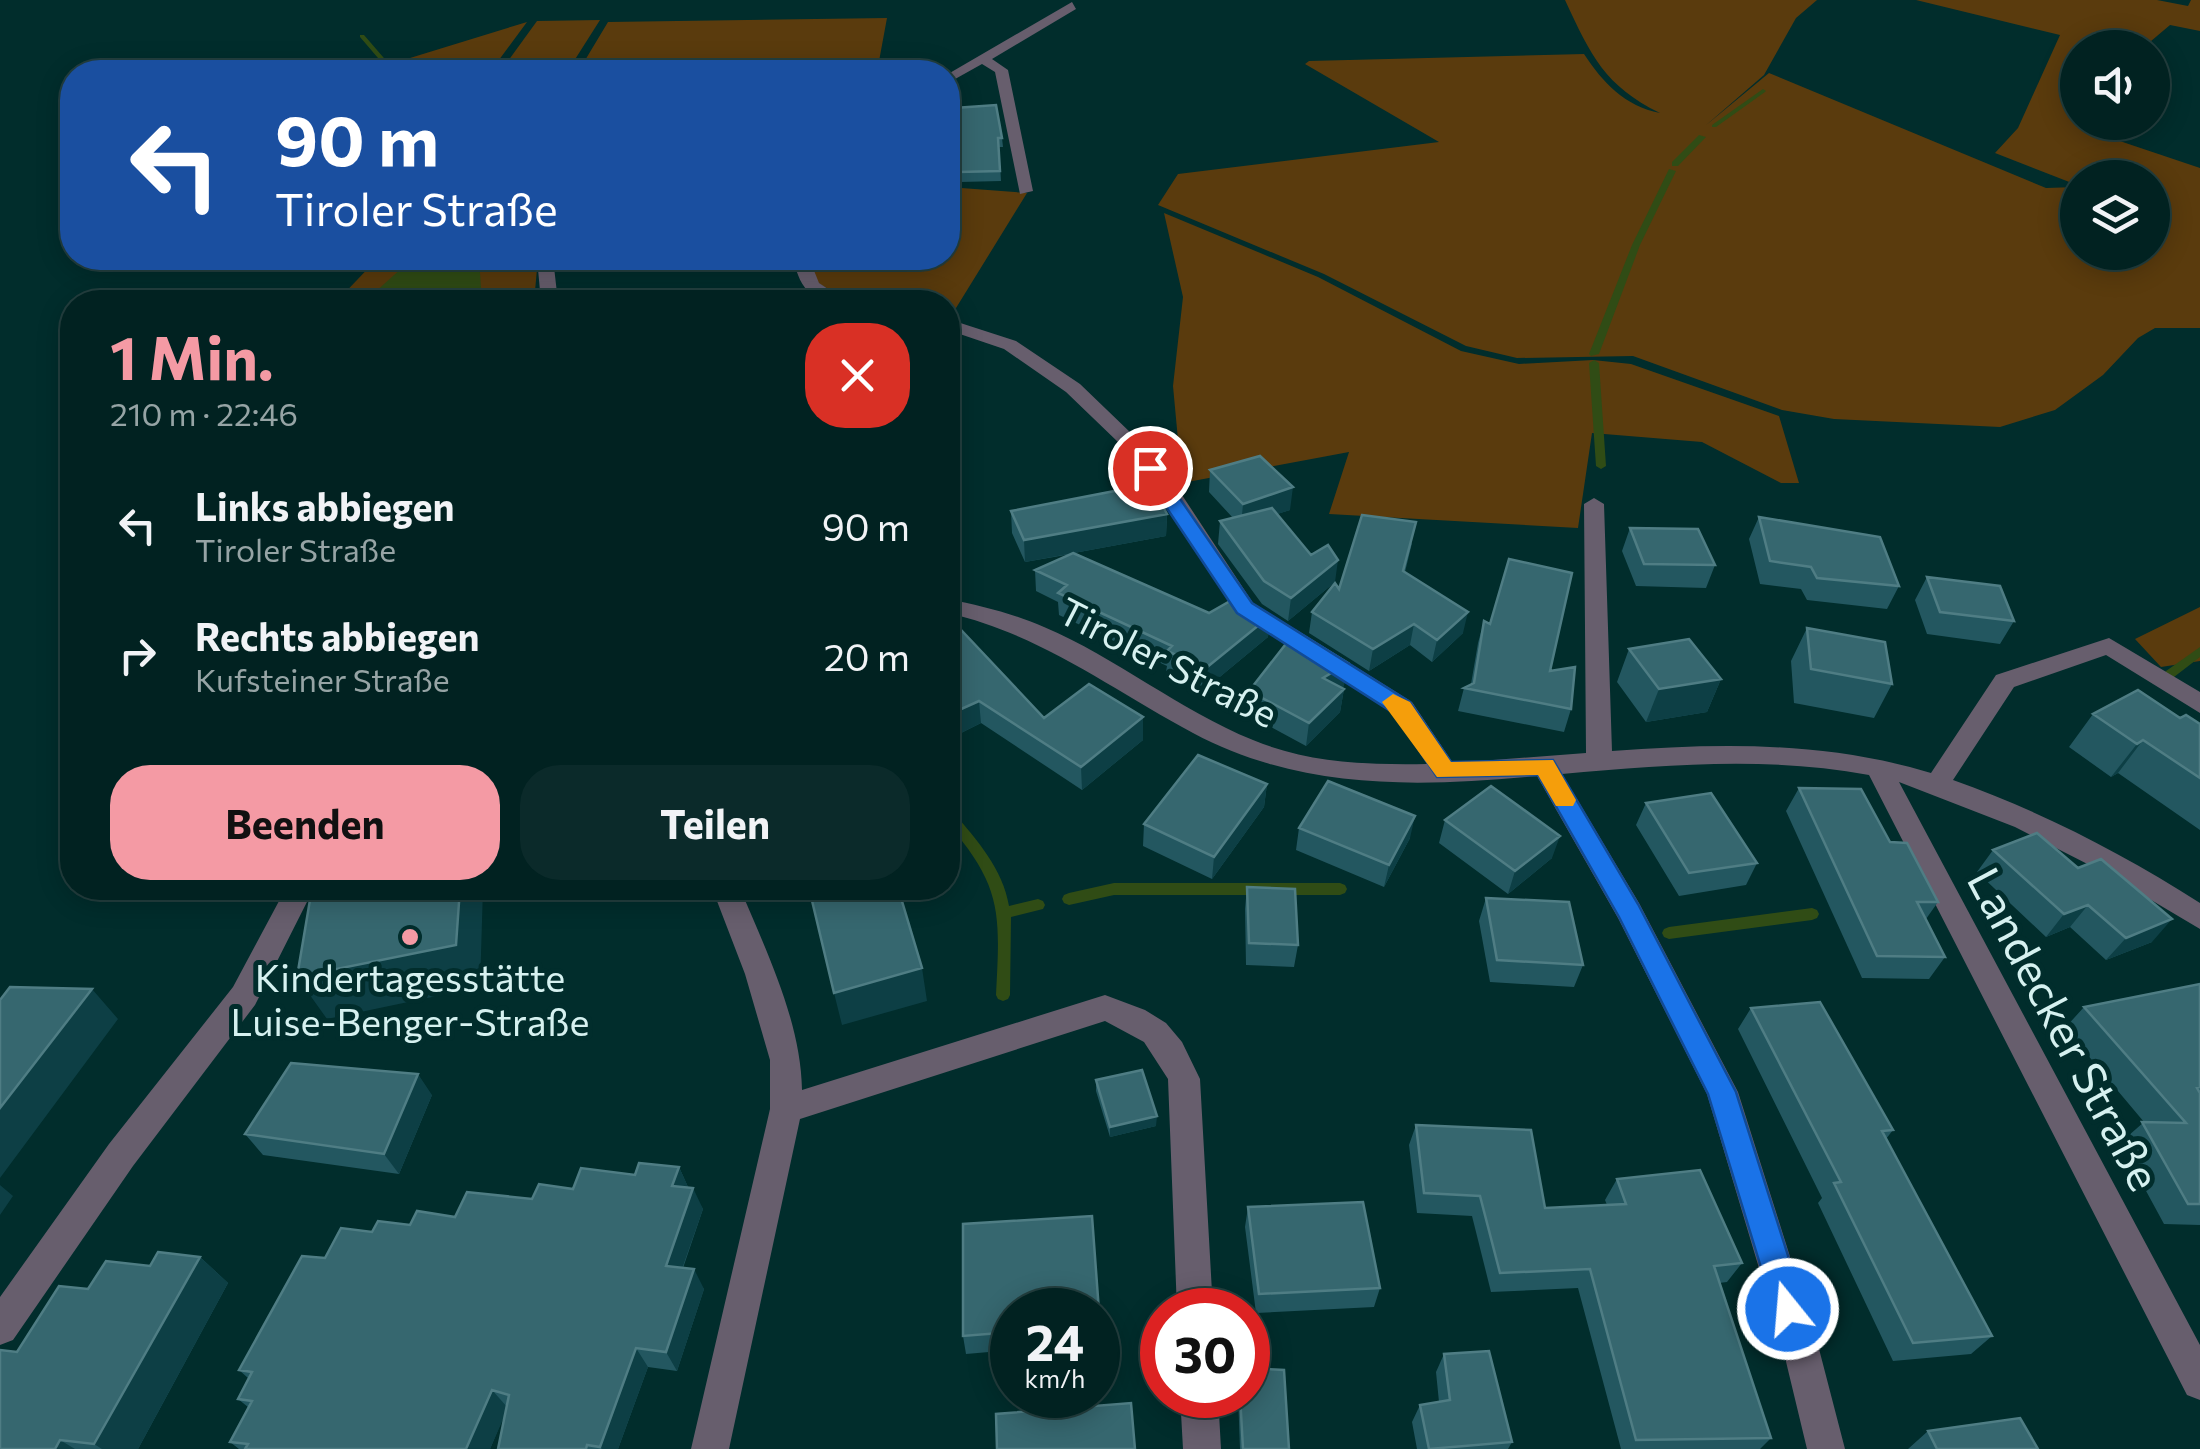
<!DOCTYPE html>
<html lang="de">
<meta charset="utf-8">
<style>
body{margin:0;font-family:Commissioner,sans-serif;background:#0b2a2a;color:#f1f3f6;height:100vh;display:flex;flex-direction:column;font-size:38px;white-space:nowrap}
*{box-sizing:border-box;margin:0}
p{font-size:32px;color:#96a4a5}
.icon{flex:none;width:55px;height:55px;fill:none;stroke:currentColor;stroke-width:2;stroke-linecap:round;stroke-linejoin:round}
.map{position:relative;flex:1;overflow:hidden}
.details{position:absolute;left:60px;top:290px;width:900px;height:610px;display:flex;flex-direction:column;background:#012221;border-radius:40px;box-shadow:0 5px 25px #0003,0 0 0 2px #233f3f}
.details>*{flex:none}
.hud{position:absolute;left:60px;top:60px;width:900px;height:210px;border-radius:40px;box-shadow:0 5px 25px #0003,0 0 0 2px #233f3f;background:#1a4fa0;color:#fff;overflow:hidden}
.tools{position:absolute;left:2060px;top:30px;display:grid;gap:20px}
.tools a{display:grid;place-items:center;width:110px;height:110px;border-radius:50%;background:#012221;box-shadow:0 5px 25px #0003,0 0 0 2px #233f3f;font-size:50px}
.speed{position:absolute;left:990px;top:1288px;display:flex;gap:20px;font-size:50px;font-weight:700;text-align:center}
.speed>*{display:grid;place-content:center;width:130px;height:130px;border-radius:50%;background:#012221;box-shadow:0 5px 25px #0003,0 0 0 2px #233f3f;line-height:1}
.speed small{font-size:25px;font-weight:400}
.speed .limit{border:15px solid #d22;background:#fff;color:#111}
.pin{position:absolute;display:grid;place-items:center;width:85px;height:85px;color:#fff;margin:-42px;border:5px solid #fff;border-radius:50%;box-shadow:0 2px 10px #0007}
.me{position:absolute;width:110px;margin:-55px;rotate:343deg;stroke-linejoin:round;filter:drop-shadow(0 0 8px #0008)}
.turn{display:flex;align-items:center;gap:35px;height:210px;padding:0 50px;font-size:45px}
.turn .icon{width:130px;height:130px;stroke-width:2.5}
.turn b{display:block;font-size:70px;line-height:85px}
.round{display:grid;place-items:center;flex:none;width:105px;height:105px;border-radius:40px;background:#0b2a2a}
.head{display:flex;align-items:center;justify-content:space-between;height:170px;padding:0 50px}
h1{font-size:60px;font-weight:700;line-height:75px;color:#f49aa4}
.button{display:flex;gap:20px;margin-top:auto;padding:20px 50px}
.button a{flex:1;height:115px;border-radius:40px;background:#f49aa4;color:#111;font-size:40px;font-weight:700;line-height:115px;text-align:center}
.button a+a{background:#0b2a2a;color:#f1f3f6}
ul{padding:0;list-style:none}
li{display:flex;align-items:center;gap:30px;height:130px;padding:0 50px}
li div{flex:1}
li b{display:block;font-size:38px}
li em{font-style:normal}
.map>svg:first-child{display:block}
.green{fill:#5a3b0d}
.water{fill:#304c15}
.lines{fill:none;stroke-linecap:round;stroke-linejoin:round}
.stream{fill:#304c15;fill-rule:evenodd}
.minor{fill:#675e6d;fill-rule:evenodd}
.wall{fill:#235760}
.shaded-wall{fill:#0d3f45}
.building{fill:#36676f;stroke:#4f7d84;stroke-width:2.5}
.route{fill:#1a73e8;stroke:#114b97;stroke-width:2.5}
.slow{fill:#f59e0b}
.poi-dot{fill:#f49aa4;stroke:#012d2c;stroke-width:4}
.labels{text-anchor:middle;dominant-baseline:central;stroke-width:10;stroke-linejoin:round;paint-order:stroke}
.street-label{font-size:38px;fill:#d6f1f0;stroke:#012d2c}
.poi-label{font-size:38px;fill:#d6f1f0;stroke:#012d2c}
.near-street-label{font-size:45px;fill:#d6f1f0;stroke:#012d2c}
</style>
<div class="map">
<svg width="2200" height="1449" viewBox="0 0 2200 1449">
<rect width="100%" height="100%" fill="#012d2c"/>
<path class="green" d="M1565,0H1817L1796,18L1764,75L1705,126L1769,73L2046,188L2077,187L2078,252H2152V178H2078L2077,185L1995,153L2018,128L2060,35L1916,0H2157L2188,6L2191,0H2200V31L2170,25L2144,47L2078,48V122L2092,123L2090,131L2200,168V328H2155L2138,338L2103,375L2055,410L2000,427L1834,419L1782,410L1633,356L1517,358L1466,346L1324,274L1158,205L1178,174L1439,142L1305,64L1309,61L1584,54C1603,83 1625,106 1660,113C1605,86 1591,56 1565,0Z
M887,18L877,72H578L608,22Z
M600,20L567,72H500L537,21Z
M527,22L490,72H389L384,66Z
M948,187L1027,193L948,321V302C897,302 855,311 813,279L809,258H948Z
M1164,213L1318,277L1461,351L1519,364L1593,360L1631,364L1779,416L1799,483H1781L1702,442L1592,433L1578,528L1329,514L1349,452L1182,483L1173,386L1183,297Z
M378,258H538L534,302H336Z
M2200,607V661L2161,667L2135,639Z"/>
<path class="water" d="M413,258H479L482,302H364Z"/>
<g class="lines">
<path class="stream" d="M360,35H364L396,72H390L360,37Z
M1763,89L1766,91L1765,92L1716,127H1712V125Z
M1699,135L1706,137L1678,166H1672V162Z
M1669,169L1676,171L1640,245L1599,354L1591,356L1589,354L1632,245Z
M1594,360L1599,363L1606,466L1601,469L1596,466L1589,363Z
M2200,647V657L2174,677H2166L2164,674L2166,671Z
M948,811L953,812C977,840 1003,869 1009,906L1038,899L1043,901L1045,905L1043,909L1011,917L1010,995L1008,999L1003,1001L998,999L996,995C1000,915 1003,887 948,824Z
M1114,883H1340L1345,885L1347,889L1345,893L1340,895H1114L1069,905L1064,903L1062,899L1064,895L1069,893Z
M1812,908L1817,910L1819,914L1817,918L1812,920L1669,939L1664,937L1662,933L1664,929L1669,927Z"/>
<path class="minor" d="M1072,2L1076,9L992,59L1008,70L1033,191L1020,194L995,72L982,64L948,83V74Z
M537,258H553L558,302H541Z
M793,258H809L819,283L848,302C813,302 801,293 793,258Z
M948,319L1016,341L1080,384L1133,435L1180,492L1253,603L1412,702L1453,763L1586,753L1584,504L1594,498L1604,504L1612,751C1721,743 1825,741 1931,773L1996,675L2109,638L2200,692V713L2106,655L2014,687L1953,780C2040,811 2122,853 2200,903V929L2109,875L2015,827L1899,782L2200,1345V1400L2187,1395L1869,775C1767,756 1664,765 1562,774L1639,903L1738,1092L1818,1345L1845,1449H1807L1782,1345L1707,1094L1618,918L1537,776C1418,787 1302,791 1193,733C1111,689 1040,634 948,613V599C981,606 1012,613 1044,627C1117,658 1179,710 1253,740C1308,763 1368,765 1427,764L1394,714L1237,613L1165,499L1119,443L1066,392L1004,349L948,330Z
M286,888H314L255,1005L133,1166L13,1340L0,1345V1297L109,1144L233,987Z
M712,888H740C766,951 801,1021 802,1090L1105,995L1145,1010L1166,1023L1182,1042L1200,1079L1213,1310H1177L1168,1079L1144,1042L1105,1021L800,1119L729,1449H691L770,1109V1060L745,974Z
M1180,1395H1218L1221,1449H1183Z"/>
</g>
<path class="wall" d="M955,108L1002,138L1003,147H999L1001,181L960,182Z
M1210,470L1290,510L1277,514L1335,582L1288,621L1262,604L1218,544L1220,521L1233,518L1209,492Z
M1011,511L1167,514L1166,536L1074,553L1209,613L1270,616L1268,637L1204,690L1166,672L1167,666L1059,615L1058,602L1036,591L1035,570L1071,554L1025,562L1012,533Z
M1759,517L1899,586L1887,609L1807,600L1801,589L1760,584L1749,539Z
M1630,528L1715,565L1706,588L1636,586L1622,551Z
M1412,543L1405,572L1463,633L1432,662L1410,645L1369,671L1309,633L1312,612L1339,589Z
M1927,577L2014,621L2000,644L1927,634L1915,600Z
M948,616L1044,718L1143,740L1082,790L981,723L951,738L948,734Z
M1484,621L1550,671L1571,709L1564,732L1458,711L1464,688L1471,684L1478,643Z
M1807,628L1892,684L1874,718L1794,703L1791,661Z
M1629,649L1721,679L1707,712L1646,722L1617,682Z
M1344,686L1341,688L1344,689L1340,712L1306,746L1247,714L1249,691Z
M2093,714L2180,718L2200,724V830L2118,773L2111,777L2069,747Z
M1267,784L1264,807L1212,879L1143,846L1144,824Z
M1799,788L1890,842L1938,902L1926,919L1945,957L1929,979L1862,978L1786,811Z
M1646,803L1757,863L1746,885L1679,896L1636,825Z
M1445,820L1552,858L1508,894L1439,843Z
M1299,828L1410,838L1384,887L1296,850Z
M1993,850L2152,942L2106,960L2070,927L2046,937L1977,872Z
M1247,887L1298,945L1294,967L1246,965L1245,909Z
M1486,898L1583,965L1574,987L1490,982L1479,921Z
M2200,984V1225L2164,1224L2120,1143L2144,1122L2065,1028L2084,1007Z
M1751,1008L1893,1130L1886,1139L1992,1336L1971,1354L1893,1361L1818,1203L1822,1198L1738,1029Z
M1096,1080L1156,1126L1110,1137L1096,1091Z
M432,1095L399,1174L263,1155L245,1134Z
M1416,1125L1545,1208L1607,1205L1605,1200L1617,1179L1742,1263L1727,1282L1719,1283L1771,1438L1760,1449H1621L1578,1288L1491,1292L1472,1216L1417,1213L1409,1145Z
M679,1167L688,1187L703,1209L683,1268L704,1289L677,1371L648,1367L618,1449H498L505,1413L490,1449H239L230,1442L248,1407L238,1399L248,1378L239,1370L325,1258L372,1232L455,1217L635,1175Z
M1248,1207L1380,1288L1374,1307L1256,1313L1245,1227Z
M1092,1216L1100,1343L1098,1344V1310H1012V1350L966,1354L963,1336V1224Z
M200,1257L228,1283L138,1449H0L17,1352L88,1289L150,1266Z
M1444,1354L1512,1442L1508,1449H1417L1412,1422L1420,1405L1439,1402L1436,1372Z
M1238,1395H1248L1289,1449H1240Z
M1928,1431L2038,1449H1908Z"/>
<path class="shaded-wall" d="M1293,487L1290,510L1241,526L1243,504Z
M948,500L950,522L948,531Z
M1167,514L1166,536L1025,562L1024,540Z
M1338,560L1335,582L1288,621L1291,598Z
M1468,612L1463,633L1432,662L1437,640Z
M1270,616L1268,637L1204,690L1206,668Z
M1414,624L1410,645L1369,671L1373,649Z
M1348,663L1344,686L1319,701L1323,678Z
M1721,679L1707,712L1646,722L1659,689Z
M1344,689L1340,712L1306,746L1309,723Z
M979,701L981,723L951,738L948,715Z
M1143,717V740L1082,790L1081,767Z
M2143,740L2118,773L2111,777L2137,744Z
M1267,784L1264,807L1212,879L1214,857Z
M1415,816L1410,838L1384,887L1389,865Z
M1560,836L1552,858L1508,894L1515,871Z
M460,888H483L480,987L327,1019L297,977Z
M2088,905L2070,927L2046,937L2064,914Z
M2172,919L2152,942L2106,960L2126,938Z
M922,968L927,1001L842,1025L834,993Z
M92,989L118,1019L0,1178V1108Z
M418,1074L432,1095L399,1174L384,1154Z
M1157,1116L1156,1126L1110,1137V1127Z
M679,1167L689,1189L672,1186Z
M0,1185L13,1196L0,1215Z
M693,1188L703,1209L676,1286L666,1266Z
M200,1257L228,1283L138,1449H102L94,1444Z
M694,1269L704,1289L677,1371L666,1352Z
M636,1348L648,1367L618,1449H602L600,1447Z
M492,1390L508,1408L490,1449H466Z
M60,1440L75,1449H55Z"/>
<path class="building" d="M996,105L1002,138H998L1000,171L959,172L955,108Z
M1260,456L1293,487L1243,504L1210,470Z
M1151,484L1167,514L1024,540L1011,511Z
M1272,508L1311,555L1328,545L1338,560L1291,598L1264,581L1220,521Z
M1362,515L1416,522L1403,571L1468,612L1437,640L1414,624L1373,649L1312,612L1335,583L1339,589Z
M1759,517L1880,537L1899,586L1817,578L1811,567L1770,561Z
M1630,528L1698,529L1715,565L1644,564Z
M1073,553L1209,613L1239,596L1270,616L1206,668L1167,651L1172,646L1058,593L1067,585L1035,570Z
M1509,559L1572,573L1550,671L1575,667L1571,709L1464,688L1474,683L1484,621L1490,624Z
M1927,577L2000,586L2014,621L1940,612Z
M948,616L1044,718L1089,684L1143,717L1081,767L979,701L948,715Z
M1807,628L1885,642L1892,684L1811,669Z
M1296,631L1348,663L1323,678L1344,689L1309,723L1249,691Z
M1689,639L1721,679L1659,689L1629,649Z
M2138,690L2180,718L2186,715L2200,724V778L2143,740L2137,744L2093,714Z
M1198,755L1267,784L1214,857L1144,824Z
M1328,781L1415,816L1389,865L1299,828Z
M1491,786L1560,836L1515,871L1445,820Z
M1799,788L1861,789L1890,842L1907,843L1938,902H1917L1945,957L1877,956Z
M1711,793L1757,863L1689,873L1646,803Z
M2037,833L2078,868L2101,859L2172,919L2126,938L2088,905L2064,914L1993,850Z
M1247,887L1295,889L1298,945L1249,943Z
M312,888H460L456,945L297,977Z
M809,888H898L922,968L834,993Z
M1486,898L1569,902L1583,965L1497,960Z
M2200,984V1087L2197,1088L2200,1093V1204H2188L2142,1122L2186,1123L2084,1007Z
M10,987L92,989L0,1108V1000Z
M1820,1002L1893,1130L1882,1131L1992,1336L1913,1343L1834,1183L1841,1182L1751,1008Z
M291,1063L418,1074L384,1154L245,1134Z
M1142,1070L1157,1116L1110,1127L1096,1080Z
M1416,1125L1531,1130L1545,1208L1626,1204L1617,1179L1700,1170L1742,1263L1714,1266L1771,1438L1636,1440L1590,1269L1500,1273L1480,1196L1424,1193Z
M639,1163L679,1167L672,1186L693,1188L666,1266L694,1269L666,1352L636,1348L600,1447L587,1445L586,1449H498L509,1395L492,1390L466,1449H245L248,1444L230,1442L252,1401L238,1399L252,1372L239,1370L302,1256L325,1258L341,1228L372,1232L378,1221L410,1225L417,1211L455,1217L467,1192L532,1199L539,1184L573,1189L581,1168L635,1175Z
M1363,1202L1380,1288L1259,1294L1248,1207Z
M1092,1216L1100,1325H1098V1310H1012V1332L963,1336V1224Z
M158,1252L200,1257L94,1444L60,1440L55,1449H0V1350L17,1352L59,1286L88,1289L106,1261L150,1266Z
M1489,1351L1512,1442L1429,1449L1420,1405L1450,1400L1444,1354Z
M1248,1368L1284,1370L1289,1449H1243L1240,1395H1248Z
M1131,1403L1135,1449H997L996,1414Z
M2020,1418L2038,1449H1937L1928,1431Z"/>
<path class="route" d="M1143,464H1156L1252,603L1410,702L1451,762L1553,760L1638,904L1736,1092L1805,1309L1800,1320L1788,1325L1777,1320L1708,1094L1619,917L1538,775L1437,777L1395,714L1237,613L1140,468Z"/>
<path class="slow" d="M1393,694L1410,702L1451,762L1553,760L1576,800L1573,806H1556L1538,775L1437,777L1382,702Z"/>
<circle class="poi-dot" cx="410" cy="937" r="10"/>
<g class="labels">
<g class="street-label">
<text transform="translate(1169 661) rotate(27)">Tiroler Straße</text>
</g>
<g class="poi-label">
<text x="410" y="976">Kindertagesstätte<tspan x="410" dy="44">Luise-Benger-Straße</tspan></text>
</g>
<g class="near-street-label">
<text transform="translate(2066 1028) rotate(62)">Landecker Straße</text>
</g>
</g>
</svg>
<div class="tools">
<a><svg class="icon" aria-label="sound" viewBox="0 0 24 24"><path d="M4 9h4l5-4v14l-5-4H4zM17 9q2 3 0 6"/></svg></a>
<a><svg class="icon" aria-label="layers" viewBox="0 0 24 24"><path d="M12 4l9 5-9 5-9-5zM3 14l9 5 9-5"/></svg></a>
</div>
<div class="speed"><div>24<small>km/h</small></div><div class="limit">30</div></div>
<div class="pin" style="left:1150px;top:468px;background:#d93025"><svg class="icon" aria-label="arrive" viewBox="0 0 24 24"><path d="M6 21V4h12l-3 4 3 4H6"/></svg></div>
<svg class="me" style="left:1788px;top:1309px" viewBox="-20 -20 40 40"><circle r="17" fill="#1a73e8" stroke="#fff" stroke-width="3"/><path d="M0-11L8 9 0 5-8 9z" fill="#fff"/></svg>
<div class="hud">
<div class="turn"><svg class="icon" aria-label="left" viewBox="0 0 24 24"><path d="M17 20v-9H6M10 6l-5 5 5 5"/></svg><div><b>90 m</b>Tiroler Straße</div></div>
</div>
<section class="details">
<div class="head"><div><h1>1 Min.</h1><p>210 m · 22:46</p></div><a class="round" style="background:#d93025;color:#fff"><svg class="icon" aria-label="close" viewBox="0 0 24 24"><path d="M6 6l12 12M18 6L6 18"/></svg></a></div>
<ul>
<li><svg class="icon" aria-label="left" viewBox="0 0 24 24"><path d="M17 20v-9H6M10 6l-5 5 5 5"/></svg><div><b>Links abbiegen</b><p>Tiroler Straße</p></div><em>90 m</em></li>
<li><svg class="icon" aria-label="right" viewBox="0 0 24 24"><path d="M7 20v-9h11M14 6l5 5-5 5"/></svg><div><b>Rechts abbiegen</b><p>Kufsteiner Straße</p></div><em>20 m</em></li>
</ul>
<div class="button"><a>Beenden</a><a>Teilen</a></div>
</section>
</div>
